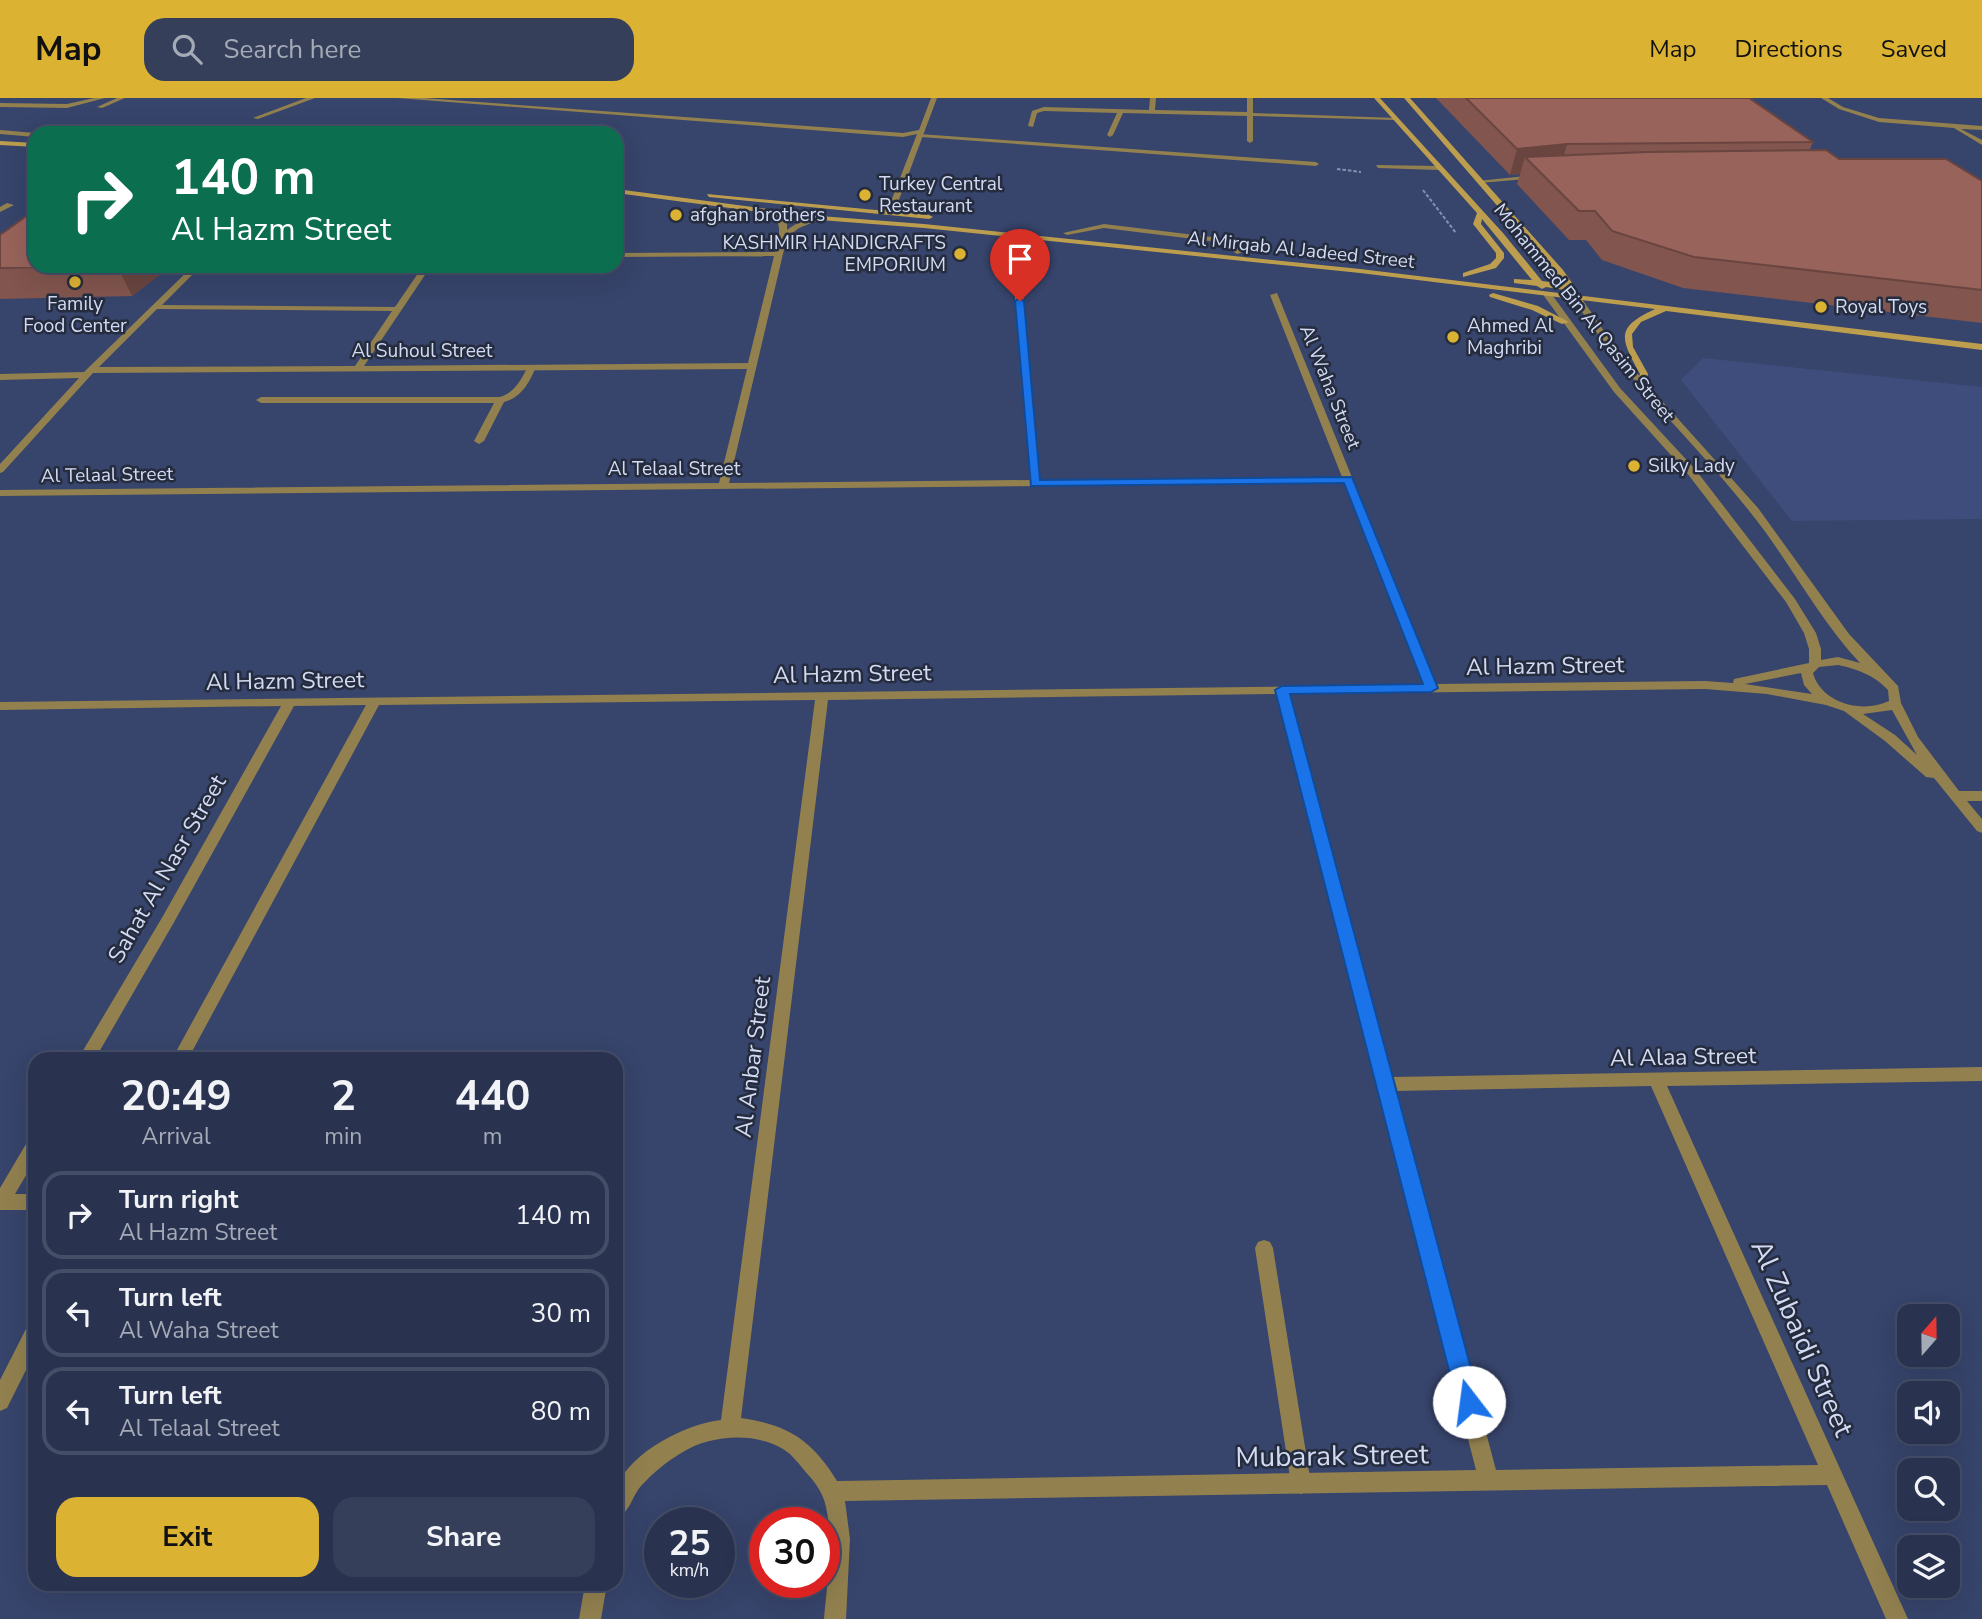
<!DOCTYPE html>
<style>
body{margin:0;font-family:"Nunito Sans",sans-serif;background:#353f5a;color:#f1f3f6;height:100vh;display:flex;flex-direction:column;font-size:26px;white-space:nowrap}
*{box-sizing:border-box;margin:0}
p{font-size:23px;color:#a5aab7}
.icon{flex:none;width:38px;height:38px;fill:none;stroke:currentColor;stroke-width:2;stroke-linecap:round;stroke-linejoin:round}
.map{position:relative;flex:1;overflow:hidden}
.panel{position:absolute;left:28px;top:954px;width:595px;height:539px;display:flex;flex-direction:column;background:#293350;border-radius:21px;box-shadow:0 7px 28px #0002,0 0 0 2px #454e67}
.panel>*{flex:none}
.guide{position:absolute;left:28px;top:28px;width:595px;height:147px;border-radius:21px;box-shadow:0 7px 28px #0002,0 0 0 2px #454e67;background:#0b6e4f;color:#fff;overflow:hidden}
.needle{width:46px;rotate:20deg}
.buttons{position:absolute;left:1897px;top:1206px;display:grid;gap:14px}
.buttons a{display:grid;place-items:center;width:63px;height:63px;border-radius:14px;background:#293350;box-shadow:0 7px 28px #0002,0 0 0 2px #454e67;font-size:35px}
.speed{position:absolute;left:644px;top:1409px;display:flex;gap:14px;font-size:35px;font-weight:700;text-align:center}
.speed>*{display:grid;place-content:center;width:91px;height:91px;border-radius:50%;background:#293350;box-shadow:0 7px 28px #0002,0 0 0 2px #454e67;line-height:1}
.speed small{font-size:18px;font-weight:400}
.speed .limit{border:10px solid #d22;background:#fff;color:#111}
.pin{position:absolute;display:grid;place-items:center;width:60px;height:60px;color:#fff;margin:-72px -30px;border-radius:50% 50% 50% 0;rotate:-45deg;box-shadow:0 0 7px #0007}
.pin .icon{rotate:45deg}
.me{position:absolute;width:77px;margin:-38px;rotate:345deg;stroke-linejoin:round;filter:drop-shadow(0 0 5px #0008)}
.turn{display:flex;align-items:center;gap:24px;height:147px;padding:0 28px;font-size:32px}
.turn .icon{width:91px;height:91px;stroke-width:2.5}
.turn b{display:block;font-size:49px;line-height:60px}
.eta{display:flex;justify-content:space-evenly;align-items:center;height:119px;text-align:center}
.eta b{font-size:42px;font-weight:700;line-height:49px}
.cta{display:flex;gap:14px;margin-top:auto;padding:14px 28px}
.cta a{flex:1;height:80px;border-radius:21px;background:#dcb233;color:#111;font-size:28px;font-weight:700;line-height:80px;text-align:center}
.cta a+a{background:#353f5a;color:#f1f3f6}
ul{padding:0;list-style:none}
li{display:flex;align-items:center;gap:21px;height:88px;margin:0 14px 10px;padding:0 14px;border:4px solid #454e67;border-radius:21px}
li div{flex:1}
li b{display:block;font-size:26px}
li em{font-style:normal}
header{display:flex;align-items:center;gap:42px;box-sizing:border-box;height:98px;padding:0 35px;background:#dcb233;color:#111}
header strong{font-size:33px}
nav{display:flex;gap:38px;margin-inline-start:auto;font-size:24px}
.search{width:490px;height:63px;background:#353f5a;display:flex;align-items:center;gap:18px;box-sizing:border-box;padding:0 24px;border-radius:21px;color:#a5aab7;font-size:26px}
.map>svg:first-child{display:block}
.built{fill:#3e4d7b}
.lines{fill:none;stroke-linecap:round;stroke-linejoin:round}
.path{stroke:#8792b2;stroke-width:2;stroke-dasharray:3.5 2;stroke-linecap:butt}
.lane{fill:#92804f;fill-rule:evenodd}
.street{fill:#92804f;fill-rule:evenodd}
.secondary{fill:#bd9e4e;fill-rule:evenodd}
.wall{fill:#82554e}
.shaded-wall{fill:#6a4540}
.building{fill:#97635b;stroke:#6a4540;stroke-width:2}
.route{fill:#1a73e8;stroke:#114b97;stroke-width:2}
.poi-dot{fill:#dcb233;stroke:#252c3e;stroke-width:2.5}
.labels{text-anchor:middle;dominant-baseline:central;stroke-width:5;stroke-linejoin:round;paint-order:stroke}
.far-poi-label{font-size:19px;fill:#d2dbf3;stroke:#252c3e;text-anchor:start}
.far-street-label{font-size:19px;fill:#d2dbf3;stroke:#252c3e}
.street-label{font-size:23px;fill:#d2dbf3;stroke:#252c3e}
.near-street-label{font-size:28px;fill:#d2dbf3;stroke:#252c3e}
</style>
<header>
<strong>Map</strong>
<div class="search"><svg class="icon" aria-label="search" viewBox="0 0 24 24"><circle cx="10" cy="10" r="6"/><path d="M15 15l6 6"/></svg>Search here</div>
<nav><a>Map</a><a>Directions</a><a>Saved</a></nav>
</header>
<div class="map">
<svg width="1982" height="1521" viewBox="0 0 1982 1521">
<rect width="100%" height="100%" fill="#37446b"/>
<path class="built" d="M1703,260L1982,289V421L1792,423L1681,282Z"/>
<g class="lines">
<path class="path" d="M1337,71L1361,74
M1423,92L1456,135"/>
<path class="lane" d="M94,0H105L67,10L0,9V5L67,6Z
M306,0H315L258,21L253,20Z
M0,32L35,35V39L0,36Z
M919,36L1316,64L1319,66L1316,68L921,39Z
M1376,67L1438,68L1441,70L1438,72L1378,70Z
M1104,126L1220,140L1244,154L1237,156L1218,144L1104,130L1067,137L1063,135Z
M529,267L536,269C529,285 522,299 504,304L484,343L479,346L474,343L494,305H261L256,302L261,299H500C516,294 521,281 529,267Z
M1264,1142L1270,1144L1273,1150L1311,1386L1308,1393L1301,1396L1294,1393L1291,1386L1255,1150L1258,1144Z"/>
<path class="street" d="M117,0H125L102,10L97,9Z
M397,0H424L903,35L919,32L931,0H937L897,107L882,116L878,114L890,106L917,36L903,39Z
M1150,0H1156L1155,12L1247,14V0H1253V15L1397,20L1394,22L1253,18V43L1250,45L1247,43V18L1123,15L1113,37L1110,39L1107,37L1117,15L1044,13L1037,15L1033,29L1028,28L1032,13L1044,9L1149,12Z
M1821,0H1828L1843,9L1879,20L1982,28V32L1961,31L1982,42V47L1954,30L1879,24L1839,11Z
M1536,77L1538,80L1480,85L1477,83Z
M7,105L14,107L0,114V109Z
M776,113L787,124V132C796,125 814,116 824,120L799,130L787,139L729,385L1030,382L1011,151L1015,149L1019,151L1040,382L1342,379L1270,197L1277,195L1436,586L1705,583L1733,585L1734,581L1809,565V551L1804,535L1786,504L1687,375L1614,294L1544,198V194H1550L1620,290L1695,371L1795,501L1816,535L1821,551V562L1838,559L1860,565C1817,519 1789,462 1750,414C1692,340 1623,280 1573,200L1574,198H1580L1619,255L1758,410L1849,536L1898,588L1901,605L1918,639L1959,693H1982V703H1967L1982,721V735L1977,733L1934,680L1926,679L1885,643L1844,613L1826,607L1767,596L1705,591L1289,596L1391,979L1982,969V983L1667,988L1908,1521H1886L1827,1387L845,1403L850,1441L846,1521H824C827,1484 834,1445 826,1409C823,1394 814,1383 804,1372C800,1367 795,1361 790,1356C762,1333 712,1336 683,1354C667,1363 654,1374 641,1388C632,1398 630,1415 616,1420C616,1411 614,1397 617,1388C632,1353 686,1326 721,1322L815,602L379,607L188,961H172L366,607L294,608L173,826L95,961H78L163,818L281,608L0,612V604L1424,587L1344,385L0,398V392L719,385L747,271L93,275L3,374L0,375V366L79,280L0,282V276L84,274L193,168H201L162,207L395,209L423,168H431L364,268L748,265L774,158L616,159V155L775,154C779,137 783,129 772,115ZM157,211L392,213L355,268L99,269ZM1838,567C1857,571 1874,577 1888,592L1889,603C1862,616 1821,605 1813,575L1819,569ZM1801,575L1804,587L1812,596L1745,586ZM1277,596L1476,1372L837,1383C812,1342 788,1327 741,1320L828,602ZM1892,612L1917,657L1895,637L1863,616ZM1651,988L1818,1367L1496,1372L1395,993Z
M35,1039V1062L15,1096H35V1112H0V1090L29,1041Z
M35,1225V1254L7,1310L0,1313V1282L28,1227Z
M585,1486H607L601,1521H579Z"/>
<path class="secondary" d="M1374,0H1380L1503,135L1542,183L1565,186L1404,0H1410L1563,172L1577,192L1576,194L1546,189L1542,191L1537,188L1514,185V181L1532,182L1482,121L1481,126L1504,155V160L1496,170L1463,179V175L1490,166L1496,160V155L1473,126L1477,115Z
M0,43L35,45V49L0,47Z
M616,91L820,118L924,126L1360,171L1982,246V252L1666,213L1641,224L1632,236L1633,249L1648,276L1646,287L1641,290L1636,287L1640,276C1621,241 1614,230 1655,211L1360,175L924,130L820,122L616,95Z
M707,96L929,117L933,119L929,121L709,99Z
M1493,195L1538,208L1569,224L1562,226L1532,212L1490,199L1489,197Z"/>
</g>
<path class="wall" d="M1436,0H1749L1813,44L1809,53L1839,61L1982,83V225L1683,190L1602,162L1586,142H1569L1517,86L1520,76L1510,77Z
M0,137L35,168H171L132,198L0,201Z"/>
<path class="shaded-wall" d="M1567,46L1560,72L1525,59L1520,76L1510,77L1517,51Z
M117,168H171L132,198Z"/>
<path class="building" d="M1466,0H1749L1813,44L1567,46L1517,51Z
M1826,52L1839,61H1946L1982,83V192L1694,159L1612,133L1595,113H1579L1525,59L1647,54Z
M35,112V168H88L0,170V137Z"/>
<path class="route" d="M1020,200L1024,203L1040,382L1352,379L1438,590L1431,594L1290,596L1480,1304L1477,1312L1469,1315L1461,1312L1457,1304L1275,592L1282,588L1423,586L1344,385L1031,388L1015,203Z"/>
<g class="poi-dot">
<circle cx="865" cy="97" r="7"/>
<circle cx="676" cy="117" r="7"/>
<circle cx="960" cy="156" r="7"/>
<circle cx="75" cy="184" r="7"/>
<circle cx="1821" cy="209" r="7"/>
<circle cx="1453" cy="239" r="7"/>
<circle cx="1634" cy="368" r="7"/>
</g>
<g class="labels">
<g class="far-poi-label">
<text x="879" y="86">Turkey Central<tspan x="879" dy="22">Restaurant</tspan></text>
<text x="690" y="117">afghan brothers</text>
<text x="946" y="145" text-anchor="end">KASHMIR HANDICRAFTS<tspan x="946" dy="22">EMPORIUM</tspan></text>
<text x="75" y="206" text-anchor="middle">Family<tspan x="75" dy="22">Food Center</tspan></text>
<text x="1835" y="209">Royal Toys</text>
<text x="1467" y="228">Ahmed Al<tspan x="1467" dy="22">Maghribi</tspan></text>
<text x="1648" y="368">Silky Lady</text>
</g>
<g class="far-street-label">
<text transform="translate(1301 152) rotate(6)">Al Mirqab Al Jadeed Street</text>
<text transform="translate(1584 215) rotate(51)">Mohammed Bin Al Qasim Street</text>
<text x="422" y="253">Al Suhoul Street</text>
<text transform="translate(1330 289) rotate(68)">Al Waha Street</text>
<text x="674" y="371">Al Telaal Street</text>
<text transform="translate(107 377) rotate(-1)">Al Telaal Street</text>
</g>
<g class="street-label">
<text transform="translate(1545 568) rotate(-1)">Al Hazm Street</text>
<text transform="translate(852 576) rotate(-1)">Al Hazm Street</text>
<text transform="translate(285 583) rotate(-1)">Al Hazm Street</text>
<text transform="translate(167 771) rotate(-60)">Sahat Al Nasr Street</text>
<text transform="translate(753 959) rotate(-83)">Al Anbar Street</text>
<text transform="translate(1683 959) rotate(-1)">Al Alaa Street</text>
</g>
<g class="near-street-label">
<text transform="translate(1802 1240) rotate(66)">Al Zubaidi Street</text>
<text transform="translate(1332 1358) rotate(-1)">Mubarak Street</text>
</g>
</g>
</svg>
<div class="buttons">
<a><svg class="needle" viewBox="-14 -14 28 28"><path d="M0-13l5 13h-10z" fill="#e53935"/><path d="M0 13l5-13h-10z" fill="#a5aab7"/></svg></a>
<a><svg class="icon" aria-label="sound" viewBox="0 0 24 24"><path d="M4 9h4l5-4v14l-5-4H4zM17 9q2 3 0 6"/></svg></a>
<a><svg class="icon" aria-label="search" viewBox="0 0 24 24"><circle cx="10" cy="10" r="6"/><path d="M15 15l6 6"/></svg></a>
<a><svg class="icon" aria-label="layers" viewBox="0 0 24 24"><path d="M12 4l9 5-9 5-9-5zM3 14l9 5 9-5"/></svg></a>
</div>
<div class="speed"><div>25<small>km/h</small></div><div class="limit">30</div></div>
<div class="pin" style="left:1020px;top:203px;background:#d93025"><svg class="icon" aria-label="arrive" viewBox="0 0 24 24"><path d="M6 21V4h12l-3 4 3 4H6"/></svg></div>
<svg class="me" style="left:1469px;top:1304px" viewBox="-20 -20 40 40"><circle r="19" fill="#fff"/><path d="M0-13L10 11 0 6-10 11z" fill="#1a73e8"/></svg>
<div class="guide">
<div class="turn"><svg class="icon" aria-label="right" viewBox="0 0 24 24"><path d="M7 20v-9h11M14 6l5 5-5 5"/></svg><div><b>140 m</b>Al Hazm Street</div></div>
</div>
<section class="panel">
<div class="eta">
<div><b>20:49</b><p>Arrival</p></div>
<div><b>2</b><p>min</p></div>
<div><b>440</b><p>m</p></div>
</div>
<ul>
<li><svg class="icon" aria-label="right" viewBox="0 0 24 24"><path d="M7 20v-9h11M14 6l5 5-5 5"/></svg><div><b>Turn right</b><p>Al Hazm Street</p></div><em>140 m</em></li>
<li><svg class="icon" aria-label="left" viewBox="0 0 24 24"><path d="M17 20v-9H6M10 6l-5 5 5 5"/></svg><div><b>Turn left</b><p>Al Waha Street</p></div><em>30 m</em></li>
<li><svg class="icon" aria-label="left" viewBox="0 0 24 24"><path d="M17 20v-9H6M10 6l-5 5 5 5"/></svg><div><b>Turn left</b><p>Al Telaal Street</p></div><em>80 m</em></li>
</ul>
<div class="cta"><a>Exit</a><a>Share</a></div>
</section>
</div>
